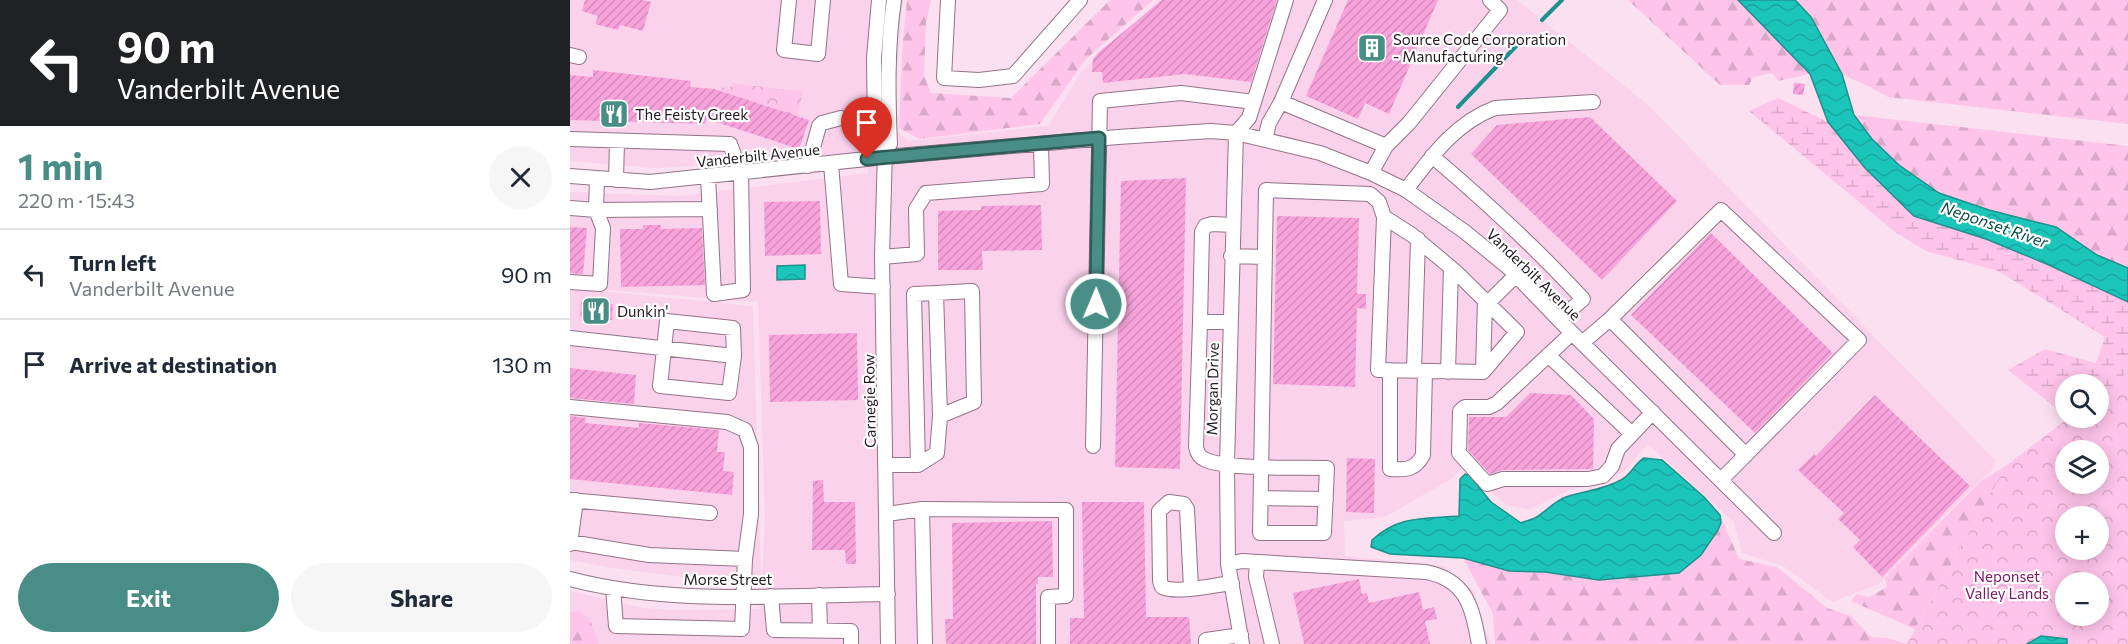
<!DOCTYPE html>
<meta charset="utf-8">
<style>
body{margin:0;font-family:Commissioner,sans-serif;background:#f6f6f7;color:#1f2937;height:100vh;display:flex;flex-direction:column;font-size:22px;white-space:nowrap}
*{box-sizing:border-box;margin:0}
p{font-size:20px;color:#747a83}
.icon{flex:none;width:33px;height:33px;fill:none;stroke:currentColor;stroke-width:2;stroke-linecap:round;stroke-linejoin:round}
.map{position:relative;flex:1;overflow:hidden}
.panel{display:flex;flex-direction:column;background:#fff;width:570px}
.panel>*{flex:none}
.guide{background:#202124;color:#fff;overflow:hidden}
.tools{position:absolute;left:1485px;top:374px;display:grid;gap:12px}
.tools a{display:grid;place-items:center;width:54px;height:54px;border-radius:50%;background:#fff;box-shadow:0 3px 15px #0003;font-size:30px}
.pin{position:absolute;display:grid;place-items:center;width:51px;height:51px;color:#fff;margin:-62px -26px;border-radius:50% 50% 50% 0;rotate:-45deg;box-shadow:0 0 6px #0007}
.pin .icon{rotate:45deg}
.me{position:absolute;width:66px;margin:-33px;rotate:1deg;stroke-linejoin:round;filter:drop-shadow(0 0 4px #0008)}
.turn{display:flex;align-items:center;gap:21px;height:126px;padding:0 18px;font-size:27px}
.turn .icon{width:78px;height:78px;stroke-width:2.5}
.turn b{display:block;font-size:42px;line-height:51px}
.round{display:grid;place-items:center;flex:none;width:63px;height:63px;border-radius:32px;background:#f6f6f7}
.headline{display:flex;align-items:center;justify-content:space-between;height:102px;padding:0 18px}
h1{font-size:36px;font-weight:700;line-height:45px;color:#488e87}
.button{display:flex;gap:12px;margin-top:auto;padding:12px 18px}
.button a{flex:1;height:69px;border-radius:36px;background:#488e87;color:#fff;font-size:24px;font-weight:700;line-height:69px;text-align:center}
.button a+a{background:#f6f6f7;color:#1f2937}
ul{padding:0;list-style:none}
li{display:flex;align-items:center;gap:18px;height:90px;padding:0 18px;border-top:2px solid #e0e1e3}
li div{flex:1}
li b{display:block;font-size:22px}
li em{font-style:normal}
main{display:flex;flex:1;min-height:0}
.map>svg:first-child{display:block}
.built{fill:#fbd2ec}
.forest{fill:url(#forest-firs)}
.wetland{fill:url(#wetland-marsh);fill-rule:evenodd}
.park{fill:url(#park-crowns);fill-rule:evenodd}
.water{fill:url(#water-waves);stroke:#1e918c;stroke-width:1.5}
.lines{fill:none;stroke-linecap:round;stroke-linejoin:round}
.stream{stroke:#1e918c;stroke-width:4}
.building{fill:url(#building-hatch)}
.minor-casing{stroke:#927387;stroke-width:16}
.minor{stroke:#fff;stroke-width:14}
.route-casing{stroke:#2f5c58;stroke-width:15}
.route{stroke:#488e87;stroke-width:10}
.labels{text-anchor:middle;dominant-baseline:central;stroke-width:4.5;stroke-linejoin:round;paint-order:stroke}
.poi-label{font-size:15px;fill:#241820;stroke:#fff;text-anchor:start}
.street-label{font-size:15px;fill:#241820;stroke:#fff}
.park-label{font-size:15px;fill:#7c1965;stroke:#fff}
.water-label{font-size:16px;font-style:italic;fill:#084c47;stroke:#fff}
</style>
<main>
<section class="panel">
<div class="guide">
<div class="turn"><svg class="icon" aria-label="left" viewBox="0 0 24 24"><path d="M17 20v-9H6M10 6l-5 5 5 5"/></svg><div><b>90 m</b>Vanderbilt Avenue</div></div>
</div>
<div class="headline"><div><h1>1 min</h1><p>220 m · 15:43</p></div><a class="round"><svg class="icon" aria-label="close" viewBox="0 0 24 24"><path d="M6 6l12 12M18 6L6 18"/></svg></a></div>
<ul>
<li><svg class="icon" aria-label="left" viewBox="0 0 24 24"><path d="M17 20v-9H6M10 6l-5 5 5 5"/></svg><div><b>Turn left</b><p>Vanderbilt Avenue</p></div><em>90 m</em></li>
<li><svg class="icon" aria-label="arrive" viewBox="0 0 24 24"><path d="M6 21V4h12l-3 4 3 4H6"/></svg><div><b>Arrive at destination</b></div><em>130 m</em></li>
</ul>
<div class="button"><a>Exit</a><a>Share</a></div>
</section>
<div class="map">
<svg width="1558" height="644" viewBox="0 0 1558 644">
<defs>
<pattern id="forest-firs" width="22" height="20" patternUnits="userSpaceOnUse" patternTransform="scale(1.5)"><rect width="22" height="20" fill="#fec4ea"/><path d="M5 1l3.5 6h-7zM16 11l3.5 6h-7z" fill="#daa8c8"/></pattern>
<pattern id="wetland-marsh" width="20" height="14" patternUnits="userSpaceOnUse" patternTransform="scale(1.5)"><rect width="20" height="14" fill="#fec4ea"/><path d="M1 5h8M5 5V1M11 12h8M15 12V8" fill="none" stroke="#daa8c8"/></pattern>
<pattern id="park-crowns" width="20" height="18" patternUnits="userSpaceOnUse" patternTransform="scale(1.5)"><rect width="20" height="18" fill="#fec4ea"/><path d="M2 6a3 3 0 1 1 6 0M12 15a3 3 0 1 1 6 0" fill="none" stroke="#daa8c8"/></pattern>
<pattern id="water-waves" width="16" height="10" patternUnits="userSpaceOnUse" patternTransform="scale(1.5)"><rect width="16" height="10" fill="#1cc5ba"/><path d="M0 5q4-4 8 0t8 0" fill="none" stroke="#19a8a0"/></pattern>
<pattern id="building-hatch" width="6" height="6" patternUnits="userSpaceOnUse" patternTransform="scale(1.5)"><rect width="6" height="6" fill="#f8a2dc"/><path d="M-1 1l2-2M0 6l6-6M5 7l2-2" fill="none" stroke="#d48bbc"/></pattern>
</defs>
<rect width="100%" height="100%" fill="#fbe0f1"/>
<path class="built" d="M0,0H333L326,85V131L339,141L478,126L511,72L589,0H947L1077,104L1426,461L1422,470L1383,507L1309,584L1262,602L1215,567L1172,553L1164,522L1078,444L1056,469L1039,481L999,490L959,510L936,505L894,467L883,478L815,517L774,521L775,556L874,566L904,591L915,629L921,644H0V591L73,608L107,610L190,609L195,519L188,302L0,287V192L110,196L298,173L296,152L109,167L85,168L0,161Z
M0,288L183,306L191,575L112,577L42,568L0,560Z"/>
<path class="forest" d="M337,0H361L356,22L354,76L361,93L441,98L540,0H583L515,60L470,124L349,139L329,128L333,40Z
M1058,0H1168L1240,74L1208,81L1202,73L1183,77L1179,85H1150Z
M1225,0H1558V124L1318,97L1300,87L1272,74L1241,17Z
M1284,115L1558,146V268L1527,255L1486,227L1419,210L1369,193L1329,165L1302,139Z
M1436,466L1345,629L1281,601L1287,594L1299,597L1317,587L1315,578L1411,481Z
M1150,515L1169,559L1207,567L1257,608L1281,616L1301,637L1317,638L1337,644H925L923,614L893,558L939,571L1109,573L1131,555L1148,530L1151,523Z
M11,611L20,620L29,644H0V612Z"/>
<path class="wetland" d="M1208,98L1258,122L1295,168L1344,216L1416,239L1479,265L1558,302V644L1471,636L1496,549H1528V516L1521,494L1546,457L1498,417H1528V384H1496L1495,415L1438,370L1475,349L1526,363L1535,337L1428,271L1356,251L1325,232L1179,111ZM1496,582H1528V615H1496Z"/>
<path class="park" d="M163,83L233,92L227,117L150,91L151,87L159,89Z
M1558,372V644H1337L1436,466L1500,417H1528L1529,395ZM1496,450H1528V483H1496ZM1496,516H1528V549H1496ZM1496,582H1528V615H1496Z"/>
<path class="water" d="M1168,0H1225L1241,17L1272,74L1284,115L1302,139L1329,165L1369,193L1419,210L1486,227L1527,255L1558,268V302L1479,265L1416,239L1344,216L1295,168L1258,122L1240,74Z
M235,265V279L207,280V266Z
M1074,458L1092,460L1134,497L1150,515L1151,523L1148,530L1131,555L1109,573L1029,580L975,572L939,571L893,558L820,554L801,547L802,540C829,515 854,519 889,516L890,479L895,474L899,475L921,502L951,523C955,521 961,520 965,518C976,512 984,501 996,497C1014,491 1033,490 1051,480C1062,474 1064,464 1074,458Z
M1471,636L1497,639V644H1457Z"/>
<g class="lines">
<path class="stream" d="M972,20L992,0
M888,107L951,41"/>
</g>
<path class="building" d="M15,0H73L81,2L73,31L50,25L48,30L25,24L28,16L12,11Z
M592,0H707L681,82L615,74L533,83L532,72H522L523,59L529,52Z
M778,0H868L819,114L795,103L788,119L736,96Z
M23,70L121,81L120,87L144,89L239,120L229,149L137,119L135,124L0,120V75L23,77Z
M1224,83L1235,84L1233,95L1223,94Z
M1020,117L1107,201L1032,280L901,154L927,125Z
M616,178L610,469L545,467L551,181Z
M250,201L251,254L195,256L194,202Z
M471,205L472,250L412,251L413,270H368V211L411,210V206Z
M707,216L789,218L787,294H796V309L787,308L785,387L703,384Z
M73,225H91V229L132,228L135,285L51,287L50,229H73Z
M0,227L17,228L13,274L0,273Z
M1141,233L1263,353L1185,433L1061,315Z
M11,302L43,304L42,320L10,317Z
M287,333L288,400L200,402L199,335Z
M0,368L66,375L64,404L0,398Z
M960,393L1001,395L1024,419L1023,469L933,470L920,474L898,450L899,417H936Z
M1305,395L1400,486L1312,577L1283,547L1290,540L1268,519L1274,513L1228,470L1244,454L1246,456Z
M0,416L16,418L15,423L69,428V423L149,430L147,452H155L153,471L164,472L162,495L0,479Z
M777,458L805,459L804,513L776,512Z
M253,480L254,502H285L286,564H276L275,550H242L243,481Z
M512,502H574L576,617H619L621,644H500V618H514Z
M482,521L483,577H468V584H466V644H376L375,619H383L382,523Z
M789,579L792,594L797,593L799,603L849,592L853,610L864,607L867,619L855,621L860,644H734L723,593Z"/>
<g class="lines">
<g class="minor-casing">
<path id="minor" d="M219,0L214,50L248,54L253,0
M309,0L304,58L305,142L315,151
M378,0L374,78L409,80L443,76L510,0
M0,55L9,57
M711,102L816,146
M0,139L160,144L171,174L173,290L144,294L138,177
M695,139L699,123L711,102L755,0
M862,156C915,201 966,248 1013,299L989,320
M261,164L271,284L313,287
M238,166L249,126L252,123L271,118
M801,173L816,146L839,123L930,10L920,0
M0,176L80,182L315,157L548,137L641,131L666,133L750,153L801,173L836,190L895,232L939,268L989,320L1204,533
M46,180L47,141
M836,190C861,157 885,123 925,108L1023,102
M0,208L26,210L140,209
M814,217L808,370L913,372
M661,256L695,257
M312,257L347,254L346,209L356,193L472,184L471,144
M0,282L30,284L33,228L26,210L27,178
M918,303L946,275
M1040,319L1176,455
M630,322L626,447C627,452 629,457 634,459C654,470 731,467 757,468L754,533H690C692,419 694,305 696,190L800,194L809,202L814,217L842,235L886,272L947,332L913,372
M660,322H630L632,232L635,226L642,224L663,225
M1002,333L927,403L919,407H895L890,411L889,453L917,484L933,479H1018L1033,476L1042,466L1048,449L1083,412
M0,338L164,356L159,393L90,386L97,321L163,328L164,356
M1012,343L1040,319L1151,210L1289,340L1151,480
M978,355L1062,434
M820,370V469C836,470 845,470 853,455L855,371
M844,371L848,239
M878,372L881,268
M913,372L915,300
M0,407L157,422L175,430L181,447V514L175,559
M523,446L530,101L611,93L684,102
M316,465H348L367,453L370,416L366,293L402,291L404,402L370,416
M348,465L344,294L366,293
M691,498L756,499
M0,500L140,513
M352,509L355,644
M317,514L352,509L496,510V596L478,597V644
M0,542L79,555L175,559L172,629L46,626L43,588
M0,544L6,500
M687,562L686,577L702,644
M658,564L672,561L856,572C897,580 902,607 909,644
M0,579C103,606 213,595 318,594
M621,588L617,509L614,504L599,502L589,511L590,581L592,587C607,594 644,585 662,583
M249,595L250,630
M201,596L204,630L281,631V644
M318,644L312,257L315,151L320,144C318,95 317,48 324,0
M636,644V640L671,635
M672,644L658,564L657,464L666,133L679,118L716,0"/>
</g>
<use href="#minor" class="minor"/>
</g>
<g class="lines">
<g class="route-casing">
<path id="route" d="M297,159L529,138L526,304"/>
</g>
<use href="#route" class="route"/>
</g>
<defs>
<g id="building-square" transform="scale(1.5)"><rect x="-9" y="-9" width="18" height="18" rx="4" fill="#488e87" stroke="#fff"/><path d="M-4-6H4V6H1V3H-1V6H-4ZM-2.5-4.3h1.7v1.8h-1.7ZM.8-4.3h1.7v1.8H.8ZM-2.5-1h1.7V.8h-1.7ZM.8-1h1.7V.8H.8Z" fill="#fff"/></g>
<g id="restaurant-square" transform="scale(1.5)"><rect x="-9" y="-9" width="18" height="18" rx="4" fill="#488e87" stroke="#fff"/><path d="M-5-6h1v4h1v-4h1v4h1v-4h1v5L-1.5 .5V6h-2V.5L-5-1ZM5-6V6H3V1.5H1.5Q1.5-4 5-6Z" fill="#fff"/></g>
</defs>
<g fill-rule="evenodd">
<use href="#building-square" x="802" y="48"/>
<use href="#restaurant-square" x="44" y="114"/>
<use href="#restaurant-square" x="26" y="311"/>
</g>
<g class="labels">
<g class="poi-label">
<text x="823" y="39">Source Code Corporation<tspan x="823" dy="17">- Manufacturing</tspan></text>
<text x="65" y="114">The Feisty Greek</text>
<text x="47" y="311">Dunkin'</text>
</g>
<g class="street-label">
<text transform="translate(188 155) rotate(-6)">Vanderbilt Avenue</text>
<text transform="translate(964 274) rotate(44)">Vanderbilt Avenue</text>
<text transform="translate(642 389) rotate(-89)">Morgan Drive</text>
<text transform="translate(299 401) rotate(-91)">Carnegie Row</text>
<text x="158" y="579">Morse Street</text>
</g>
<g class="park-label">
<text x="1437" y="576">Neponset<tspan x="1437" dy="17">Valley Lands</tspan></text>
</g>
<g class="water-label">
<text transform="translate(1425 224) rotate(19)">Neponset River</text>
</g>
</g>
</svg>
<div class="tools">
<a><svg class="icon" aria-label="search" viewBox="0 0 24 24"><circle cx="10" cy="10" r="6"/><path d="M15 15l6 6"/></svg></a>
<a><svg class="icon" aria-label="layers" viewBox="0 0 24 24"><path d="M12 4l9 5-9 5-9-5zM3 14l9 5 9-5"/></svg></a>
<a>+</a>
<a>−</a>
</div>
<div class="pin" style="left:297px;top:159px;background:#d93025"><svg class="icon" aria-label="arrive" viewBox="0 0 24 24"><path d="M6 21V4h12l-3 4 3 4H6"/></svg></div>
<svg class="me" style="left:526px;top:304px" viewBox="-20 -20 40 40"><circle r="17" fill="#488e87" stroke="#fff" stroke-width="3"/><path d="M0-11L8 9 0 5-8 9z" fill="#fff"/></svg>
</div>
</main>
